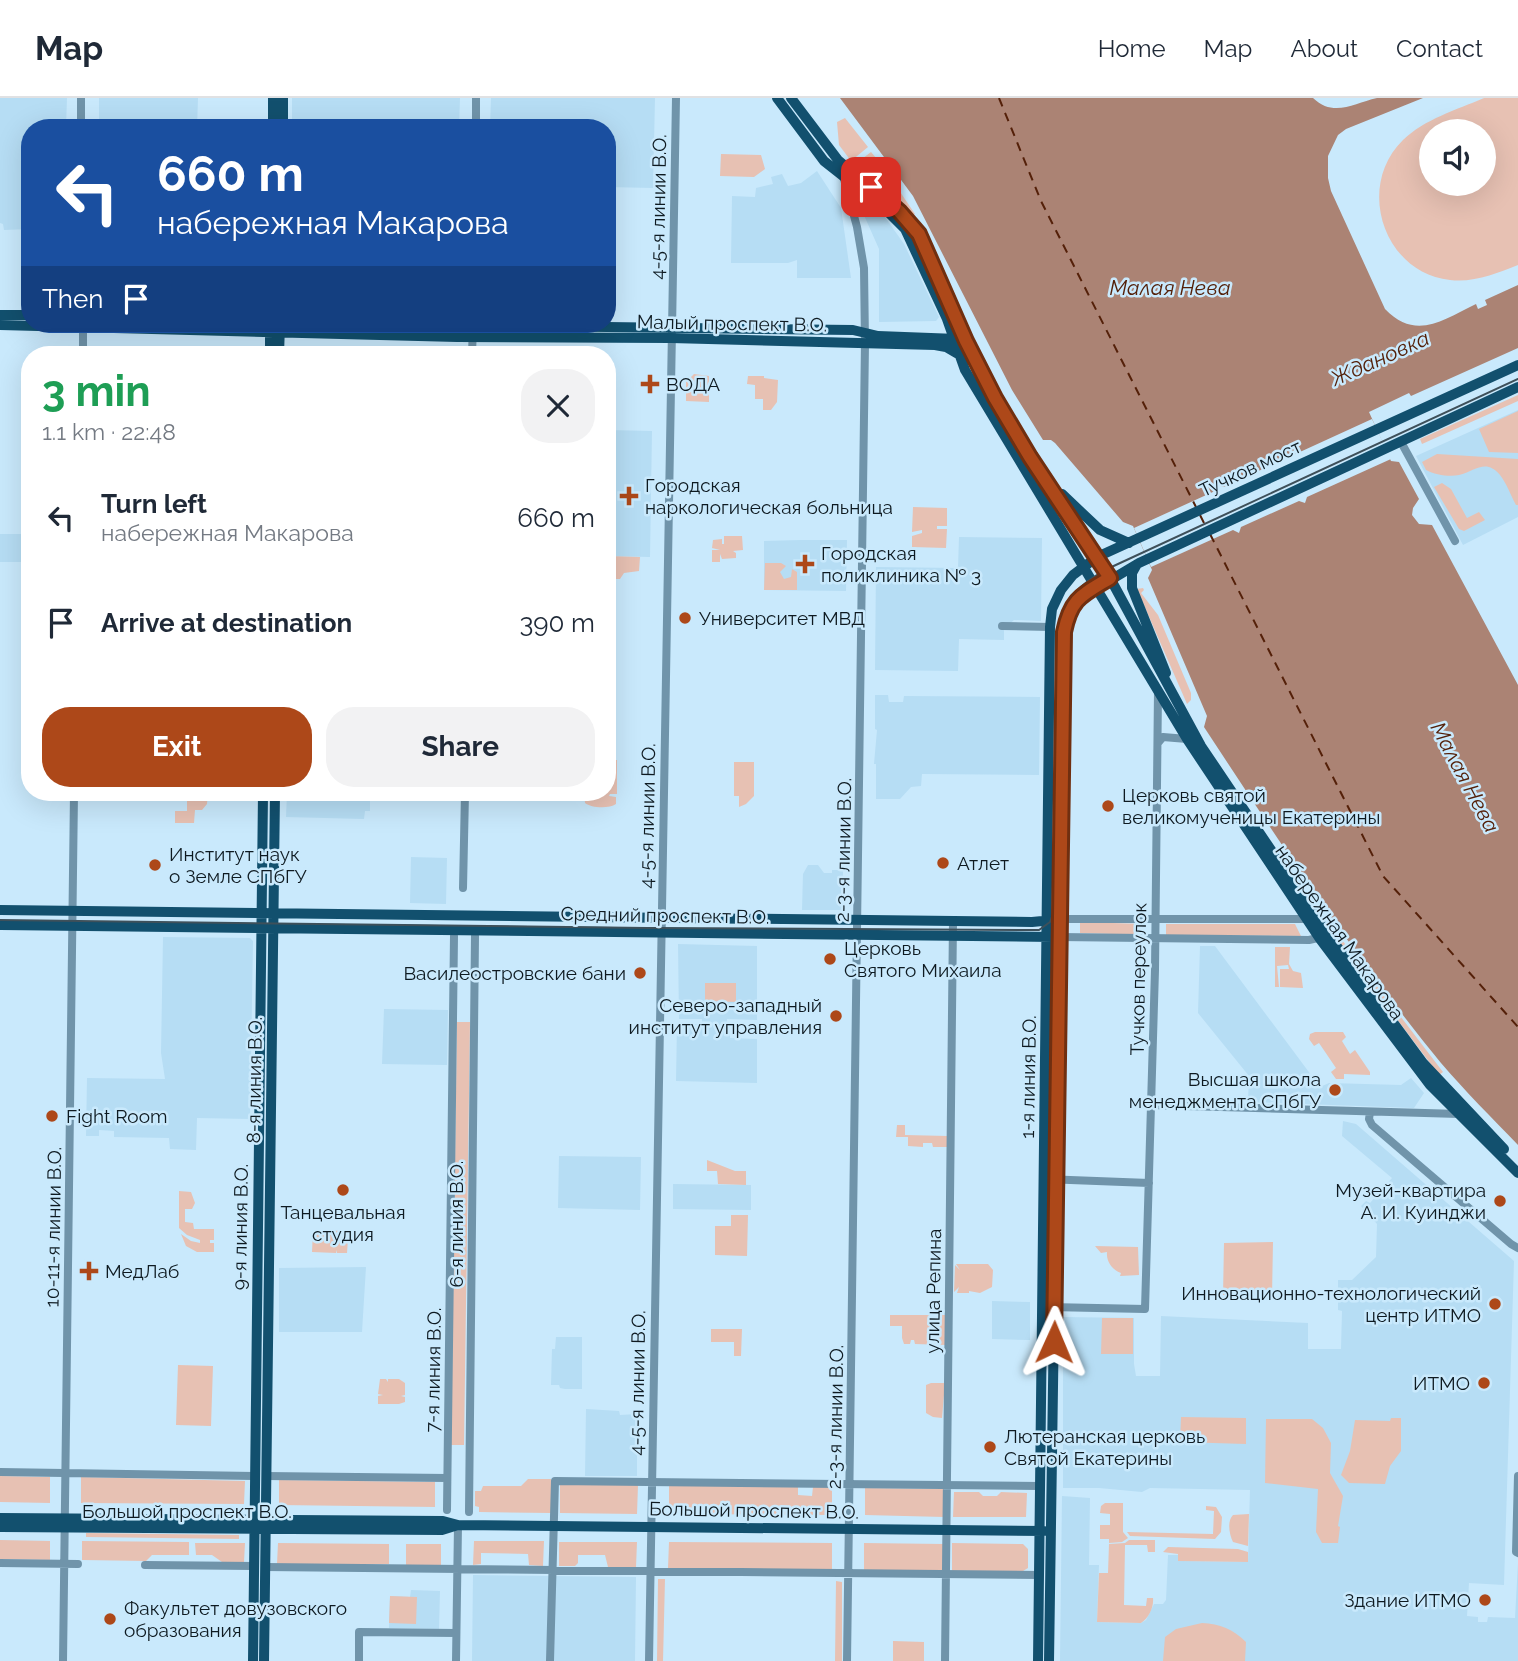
<!DOCTYPE html>
<meta charset="utf-8">
<style>
body{margin:0;font-family:Raleway,sans-serif;background:#f2f2f3;color:#1f2937;height:100vh;display:flex;flex-direction:column;font-size:26px;white-space:nowrap}
*{box-sizing:border-box;margin:0}
p{font-size:23px;color:#747a83}
.icon{flex:none;width:38px;height:38px;fill:none;stroke:currentColor;stroke-width:2;stroke-linecap:round;stroke-linejoin:round}
.map{position:relative;flex:1;overflow:hidden}
.sheet{position:absolute;left:21px;top:248px;width:595px;height:455px;display:flex;flex-direction:column;background:#fff;border-radius:28px;box-shadow:0 7px 28px #0002}
.sheet>*{flex:none}
.guide{position:absolute;left:21px;top:21px;width:595px;height:214px;border-radius:28px;box-shadow:0 7px 28px #0002;background:#1a4fa0;color:#fff;overflow:hidden}
.tools{position:absolute;left:1419px;top:21px;display:grid;gap:14px}
.tools a{display:grid;place-items:center;width:77px;height:77px;border-radius:50%;background:#fff;box-shadow:0 7px 28px #0002;font-size:35px}
.pin{position:absolute;display:grid;place-items:center;width:60px;height:60px;color:#fff;margin:-30px;border-radius:14px;box-shadow:0 4px 10px #0006}
.me{position:absolute;width:77px;margin:-38px;rotate:1deg;stroke-linejoin:round;filter:drop-shadow(0 0 5px #0008)}
.turn{display:flex;align-items:center;gap:24px;height:147px;padding:0 21px;font-size:32px}
.turn .icon{width:91px;height:91px;stroke-width:2.5}
.turn b{display:block;font-size:49px;line-height:60px}
.then{display:flex;align-items:center;height:66px;padding:0 21px;background:#0003;gap:14px;font-size:26px}
.round{display:grid;place-items:center;flex:none;width:74px;height:74px;border-radius:28px;background:#f2f2f3}
.summary{display:flex;align-items:center;justify-content:space-between;height:119px;padding:0 21px}
h1{font-size:42px;font-weight:700;line-height:52px;color:#1e9e55}
.primary-button{display:flex;gap:14px;margin-top:auto;padding:14px 21px}
.primary-button a{flex:1;height:80px;border-radius:28px;background:#ad4819;color:#fff;font-size:28px;font-weight:700;line-height:80px;text-align:center}
.primary-button a+a{background:#f2f2f3;color:#1f2937}
ul{padding:0;list-style:none}
li{display:flex;align-items:center;gap:21px;height:105px;padding:0 21px}
li div{flex:1}
li b{display:block;font-size:26px}
li em{font-style:normal}
header{display:flex;align-items:center;gap:42px;box-sizing:border-box;height:98px;padding:0 35px;background:#fff;border-bottom:2px solid #e0e1e3}
header strong{font-size:33px}
nav{display:flex;gap:38px;margin-inline-start:auto;font-size:24px}
.map>svg:first-child{display:block}
.built{fill:#b6ddf4}
.green{fill:#e7c1b3;fill-rule:evenodd}
.water{fill:#ab8374}
.pier{fill:#c9e9fc}
.lines{fill:none;stroke-linecap:round;stroke-linejoin:round}
.ferry{stroke:#542009;stroke-width:2;stroke-dasharray:9 7;stroke-linecap:butt}
.minor{stroke:#7094aa;stroke-width:8}
.major{stroke:#12506e;stroke-width:10}
.tram{stroke:#3e505a;stroke-width:2}
.route-casing{stroke:#702f10;stroke-width:18}
.route{stroke:#ad4819;stroke-width:12}
.poi-dot{fill:#ad4819;stroke:#c9e9fc;stroke-width:2.5}
.labels{text-anchor:middle;dominant-baseline:central;stroke-width:5;stroke-linejoin:round;paint-order:stroke}
.street-label{font-size:19px;fill:#0e1a21;stroke:#c9e9fc}
.poi-label{font-size:19px;fill:#0e1a21;stroke:#c9e9fc;text-anchor:start}
.water-label{font-size:21px;font-style:italic;fill:#542009;stroke:#c9e9fc}
</style>
<header>
<strong>Map</strong>
<nav><a>Home</a><a>Map</a><a>About</a><a>Contact</a></nav>
</header>
<div class="map">
<svg width="1518" height="1563" viewBox="0 0 1518 1563">
<rect width="100%" height="100%" fill="#c9e9fc"/>
<path class="built" d="M0,0H67L66,30H30V131L4,132L3,126L0,125Z
M99,0H198L197,30H99Z
M292,0H460L459,30L292,27Z
M491,0H655L653,90L607,89V30H490Z
M817,73L841,110L851,180H797V162L788,165H731L732,98L755,99L756,90L773,86L771,79L782,76L788,88L801,85Z
M872,113L885,119L904,146L939,219L936,223L879,224V151L863,115Z
M1518,312V419L1463,447L1416,358Z
M607,332L652,333L650,459L607,458Z
M0,436H30V464H0Z
M959,439L1042,440L1041,523L1014,522L1004,531V542L959,541L958,573L875,572L876,469L958,470Z
M801,442H847L846,493L764,492V443Z
M875,597H888L889,604H903L904,598L1040,599L1039,677L922,676L921,688L911,689L900,701H876V666H874L877,632L875,631Z
M287,695H370V713H365L364,721L286,719Z
M411,759L447,760L446,806L410,805Z
M808,767H818L824,775H832V772H843V812H802L803,776Z
M163,839L250,840L253,843L250,1021L197,1020L196,1052L170,1051L169,1040L114,1039V1033L99,1032V1038H86L87,980L165,981L161,955Z
M678,846L757,848V922L727,921L726,932L730,933V940L757,941V985L676,983L677,926H702V921H679Z
M1200,848H1215L1320,989L1329,985L1401,987L1411,980L1424,995L1414,1010L1248,1004L1249,978L1198,915Z
M384,911L448,912L447,967L382,966Z
M1343,1023L1356,1026L1514,1163L1504,1487L1469,1485L1467,1518L1478,1519V1524H1487L1488,1519L1515,1520L1518,1465V1563H1060L1062,1398L1090,1400L1089,1467H1099L1097,1524L1141,1525L1146,1522L1154,1506H1163L1166,1502L1168,1457H1179L1178,1462L1183,1463L1248,1464L1250,1392L1150,1390L1142,1394L1099,1390H1063V1219L1134,1220V1266L1136,1278H1160L1161,1218L1308,1225V1251H1341L1342,1213L1338,1212V1182H1352L1376,1159L1377,1126L1361,1108L1366,1103L1370,1105L1392,1080L1342,1038Z
M559,1058L641,1059L640,1112L558,1110Z
M673,1086L751,1087V1112L673,1111Z
M366,1169L362,1234H279V1170Z
M992,1203L1030,1204V1242L992,1241Z
M556,1239H582V1291H565L560,1290L559,1287H551L552,1251H555Z
M586,1311L619,1313L620,1317L637,1316V1378H585Z
M473,1477L636,1479L635,1563H472Z
M411,1492L440,1493L439,1531L389,1530L390,1498L410,1499Z"/>
<path class="green" d="M1484,0H1518V167C1497,175 1474,185 1450,182C1384,175 1355,89 1403,42C1425,21 1456,12 1484,0ZM1432,33H1484V86H1432Z
M845,20L868,49L851,63L839,47L837,24Z
M871,54L877,61L871,67L877,75L884,70L915,116L913,117L854,67Z
M721,56L761,57L765,71L754,79L720,78Z
M312,249L395,251V257H399H312Z
M694,276L709,278V304L686,303V279H691Z
M748,278H764V280L778,282L777,304L771,312H763V301H755V287L747,286Z
M1518,297V303L1422,346L1420,341Z
M1518,313V355L1489,354L1479,331Z
M1437,356L1518,361V407H1516C1511,398 1507,386 1500,377C1486,360 1475,373 1459,377C1450,379 1435,377 1426,372L1422,364Z
M1442,385L1451,391L1467,420L1479,414L1485,422L1464,433L1459,431L1434,389Z
M913,409L947,410V428H937V431H947L946,450L912,449V438L922,435V432L912,434Z
M724,438H742L743,452L733,453L736,455V460L722,461L720,456V464H712V452H720L712,450L713,442L722,441V446H724Z
M607,458L640,459L639,473L624,475L620,481H607Z
M765,465H781L786,468L780,474L784,481L791,479L792,471L797,474V492H764Z
M1143,490L1144,492L1141,495L1158,517L1191,595V602L1187,606L1137,491Z
M607,662H617V696H610L609,698L616,699V706C609,711 591,710 585,705L584,695H607Z
M734,664H754V698L746,706L739,709V698H734Z
M187,695H208L207,706L202,712H195L194,725H175V713H187Z
M1080,824L1145,826V837L1080,835Z
M1166,826H1295L1301,838L1166,837Z
M1339,838L1443,974L1439,977L1336,840Z
M1275,849H1290L1289,866L1293,873L1301,875L1303,890L1280,889V871H1289L1288,867L1277,868L1279,889H1275Z
M705,885H736V904L705,903Z
M457,924H470L464,1347H451Z
M1315,934H1343L1346,939L1342,943L1350,956L1355,952L1370,974V977L1344,976V981H1336L1331,974L1336,970L1319,945L1314,948L1309,941L1310,936Z
M897,1027H905V1037L948,1038V1049H933L932,1045H923V1049L908,1048V1039H896Z
M707,1062L735,1073H746V1087L718,1086L717,1073H707Z
M179,1093L191,1094L195,1105L192,1111H185V1124L193,1125L194,1131H214V1142H210V1145H214V1154H197L186,1148L181,1136L191,1143L200,1145V1142L187,1137L179,1130Z
M731,1117H748L747,1158L715,1157V1128H731Z
M313,1132L348,1133V1138H344L345,1141H348L347,1155H337V1152L336,1155L312,1154Z
M1273,1144L1272,1198L1223,1197L1224,1145Z
M1095,1148L1138,1149L1139,1177L1120,1178L1121,1175C1112,1172 1106,1163 1107,1154L1101,1155Z
M956,1166H988L993,1172L992,1189L980,1195L969,1193V1195H957L959,1189L954,1194L955,1167L960,1172Z
M890,1217H946V1247L915,1246L914,1242H911L910,1246H904L902,1240V1228H890Z
M1102,1220H1133V1256H1101Z
M711,1231H742L741,1258H734V1244H711Z
M178,1267L213,1268L211,1328L176,1327Z
M380,1281H386L388,1284V1281H399L405,1285V1297L401,1298L405,1299V1304L399,1306H378V1298L383,1297L378,1296Z
M931,1285H945L942,1320L933,1319L926,1315V1287Z
M1181,1319L1246,1320V1346L1180,1344Z
M1391,1320H1401V1353L1390,1368L1385,1386L1349,1385L1341,1377L1350,1353L1355,1322L1390,1323Z
M1266,1321H1312L1323,1330L1331,1345L1330,1375L1343,1398L1338,1428L1340,1429L1338,1445H1322L1316,1434L1318,1391L1265,1385Z
M0,1378L50,1379V1405L0,1404Z
M81,1379L245,1383L244,1406L81,1405Z
M528,1381H551V1415L479,1414V1409L475,1408V1393H481L483,1388H521Z
M279,1382L435,1384V1409L279,1407Z
M560,1386L638,1387L637,1416L560,1415Z
M669,1387L798,1389V1397L812,1398L813,1389H832V1417L669,1416Z
M865,1390L944,1391V1419L865,1417Z
M954,1394H979L983,1398H997L1001,1394L1027,1395L1026,1419H953Z
M1105,1405H1123V1434L1128,1440L1122,1444L1109,1445V1441H1100V1427H1110V1416L1100,1415L1101,1408Z
M1206,1408L1216,1409L1222,1419L1221,1434L1215,1441L1130,1438L1127,1434L1213,1436L1214,1413L1206,1412Z
M1249,1416L1248,1448L1233,1444C1229,1436 1227,1423 1233,1417Z
M86,1435L239,1437V1441L86,1439Z
M0,1442L50,1443V1462L0,1461Z
M1129,1442H1155V1454H1148L1147,1447H1125L1124,1507L1146,1508L1147,1500H1153C1154,1509 1149,1520 1141,1525L1097,1524L1099,1475H1108L1109,1446L1125,1445Z
M82,1443L189,1444V1457H152L146,1463L82,1462Z
M474,1443H544L543,1468L529,1467L528,1456L481,1455V1466L473,1467Z
M559,1444H637L636,1469H608L605,1457H578V1465L575,1468H559Z
M669,1444L832,1445V1473L668,1470Z
M195,1445H245L244,1464H222L212,1457H196Z
M278,1445L389,1446V1466H277Z
M864,1445L944,1446L943,1474L864,1473Z
M952,1445L1023,1446L1028,1451V1470L1023,1473H952Z
M406,1446H441V1467H406Z
M1168,1449L1238,1451L1248,1454V1464L1178,1463V1456L1163,1454Z
M658,1481H665L663,1563H657Z
M836,1483L842,1484V1563H835Z
M390,1498L417,1499L416,1526L389,1525Z
M1202,1525C1220,1526 1233,1531 1246,1544L1245,1563H1163L1165,1539L1176,1531Z
M893,1543L924,1544V1563H893Z"/>
<path class="water" d="M840,0H1313C1334,20 1354,5 1377,0C1391,0 1409,0 1423,0L1346,31L1338,37L1328,58V80L1331,93L1385,211C1416,243 1443,222 1476,206L1478,211L1487,207L1485,202L1518,187V250L1411,298L1409,295L1369,314L1391,363L1399,364L1419,401L1413,410L1412,417L1419,426L1432,427L1518,587V1047C1492,1020 1465,993 1441,965C1354,859 1279,743 1204,629L1207,618L1148,480L1152,472L1133,428L1123,424L1055,345L1051,342H1043L1012,292L913,98Z"/>
<path class="pier" d="M1372,321L1391,361L1307,399L1305,405L1299,403L1241,429L1239,435L1233,432L1151,469L1134,430L1215,393L1217,387L1224,389L1280,363L1282,357L1289,359Z"/>
<g class="lines">
<path class="ferry" d="M999,0L1041,103L1196,409
M1200,417L1205,427
M1210,436L1383,778L1518,929"/>
<path class="minor" d="M81,0V30
M476,30V0
M846,78L844,81L857,129L864,170L865,245L847,1563
M83,257V226
M472,257L473,226
M1401,344L1455,443
M1002,528L1050,529
M1158,645L1163,639L1187,641
M463,790L465,695
M1060,821H1308
M1059,839L1309,842L1322,839
M1151,1007L1459,1016
M1370,1014L1369,1021L1372,1027L1511,1146L1518,1150
M1044,1081L1149,1085
M1049,1209L1145,1211L1155,872L1158,593
M0,1374L254,1378
M266,1378L447,1380
M1518,1378L1516,1454L1518,1455
M447,1412L454,838
M469,1414L475,838
M0,1465L78,1466
M145,1467L254,1468
M265,1469L1039,1477
M63,1563L74,695
M359,1563V1534L456,1535
M456,1563L458,1427
M550,1563L555,1383L1040,1388
M649,1563L676,0
M945,1563L953,823"/>
<path class="major" d="M777,0L824,63L885,111L905,131L947,221L965,272L1187,641L1320,841L1430,987L1518,1075
M791,0L838,62L899,113L919,136L966,243L995,300L1110,480L1201,648L1327,835L1423,965L1504,1051
M273,30V0
M283,30V0
M0,217H30
M355,226L853,232L878,238L957,241
M0,227L457,239L671,240L935,247L946,249L958,256
M270,257V226
M279,257L280,226
M1062,396L1100,432L1129,445
M1137,466L1132,475V490L1166,575
M0,812L1032,824L1053,822
M0,827L1053,839
M0,1420L443,1423L458,1427L1044,1433
M0,1429L442,1432L458,1427
M253,1563L263,695
M264,1563L275,695
M1038,1563L1050,529L1052,511L1061,492L1073,477L1097,459L1518,267
M1049,1563L1064,534L1069,513L1077,502L1139,465L1518,289"/>
<path class="tram" d="M0,822L647,830L1039,832L1050,824L1055,811L1059,529C1063,500 1081,486 1105,472L1518,281"/>
</g>
<g class="lines">
<g class="route-casing">
<path id="route" d="M871,89L899,113L919,136L966,243L995,300L1030,359L1110,480C1082,497 1071,500 1064,534L1054,1244"/>
</g>
<use href="#route" class="route"/>
</g>
<g class="poi-dot">
<path d="M646.5 275.5h7v7h7v7h-7v7h-7v-7h-7v-7h7z"/>
<path d="M625.5 387.5h7v7h7v7h-7v7h-7v-7h-7v-7h7z"/>
<path d="M801.5 455.5h7v7h7v7h-7v7h-7v-7h-7v-7h7z"/>
<circle cx="685" cy="520" r="7"/>
<circle cx="1108" cy="708" r="7"/>
<circle cx="943" cy="765" r="7"/>
<circle cx="155" cy="767" r="7"/>
<circle cx="830" cy="861" r="7"/>
<circle cx="640" cy="875" r="7"/>
<circle cx="836" cy="918" r="7"/>
<circle cx="1335" cy="992" r="7"/>
<circle cx="52" cy="1018" r="7"/>
<circle cx="343" cy="1092" r="7"/>
<circle cx="1500" cy="1103" r="7"/>
<path d="M85.5 1162.5h7v7h7v7h-7v7h-7v-7h-7v-7h7z"/>
<circle cx="1495" cy="1206" r="7"/>
<circle cx="1484" cy="1285" r="7"/>
<circle cx="990" cy="1349" r="7"/>
<circle cx="1485" cy="1502" r="7"/>
<circle cx="110" cy="1521" r="7"/>
</g>
<g class="labels">
<g class="street-label">
<text transform="translate(658 109) rotate(-89)">4-5-я линии В.О.</text>
<text transform="translate(732 225) rotate(1)">Малый проспект В.О.</text>
<text transform="translate(1250 370) rotate(-25)">Тучков мост</text>
<text transform="translate(647 718) rotate(-89)">4-5-я линии В.О.</text>
<text transform="translate(843 752) rotate(-89)">2-3-я линии В.О.</text>
<text transform="translate(665 817) rotate(1)">Средний проспект В.О.</text>
<text transform="translate(1340 834) rotate(55)">набережная Макарова</text>
<text transform="translate(1138 881) rotate(-89)">Тучков переулок</text>
<text transform="translate(1028 979) rotate(-89)">1-я линия В.О.</text>
<text transform="translate(254 982) rotate(-89)">8-я линия В.О.</text>
<text transform="translate(456 1126) rotate(-90)">6-я линия В.О.</text>
<text transform="translate(53 1129) rotate(-89)">10-11-я линии В.О.</text>
<text transform="translate(240 1129) rotate(-89)">9-я линия В.О.</text>
<text transform="translate(933 1193) rotate(-89)">улица Репина</text>
<text transform="translate(433 1272) rotate(-89)">7-я линия В.О.</text>
<text transform="translate(637 1285) rotate(-89)">4-5-я линии В.О.</text>
<text transform="translate(835 1319) rotate(-89)">2-3-я линии В.О.</text>
<text transform="translate(754 1412) rotate(1)">Большой проспект В.О.</text>
<text x="187" y="1413">Большой проспект В.О.</text>
</g>
<g class="poi-label">
<text x="666" y="286">ВОДА</text>
<text x="645" y="387">Городская<tspan x="645" dy="22">наркологическая больница</tspan></text>
<text x="821" y="455">Городская<tspan x="821" dy="22">поликлиника № 3</tspan></text>
<text x="699" y="520">Университет МВД</text>
<text x="1122" y="697">Церковь святой<tspan x="1122" dy="22">великомученицы Екатерины</tspan></text>
<text x="169" y="756">Институт наук<tspan x="169" dy="22">о Земле СПбГУ</tspan></text>
<text x="957" y="765">Атлет</text>
<text x="844" y="850">Церковь<tspan x="844" dy="22">Святого Михаила</tspan></text>
<text x="626" y="875" text-anchor="end">Василеостровские бани</text>
<text x="822" y="907" text-anchor="end">Северо-западный<tspan x="822" dy="22">институт управления</tspan></text>
<text x="1321" y="981" text-anchor="end">Высшая школа<tspan x="1321" dy="22">менеджмента СПбГУ</tspan></text>
<text x="66" y="1018">Fight Room</text>
<text x="1486" y="1092" text-anchor="end">Музей-квартира<tspan x="1486" dy="22">А. И. Куинджи</tspan></text>
<text x="343" y="1114" text-anchor="middle">Танцевальная<tspan x="343" dy="22">студия</tspan></text>
<text x="105" y="1173">МедЛаб</text>
<text x="1481" y="1195" text-anchor="end">Инновационно-технологический<tspan x="1481" dy="22">центр ИТМО</tspan></text>
<text x="1470" y="1285" text-anchor="end">ИТМО</text>
<text x="1004" y="1338">Лютеранская церковь<tspan x="1004" dy="22">Святой Екатерины</tspan></text>
<text x="1471" y="1502" text-anchor="end">Здание ИТМО</text>
<text x="124" y="1510">Факультет довузовского<tspan x="124" dy="22">образования</tspan></text>
</g>
<g class="water-label">
<text x="1170" y="189">Малая Нева</text>
<text transform="translate(1380 260) rotate(-24)">Ждановка</text>
<text transform="translate(1465 679) rotate(62)">Малая Нева</text>
</g>
</g>
</svg>
<div class="tools">
<a><svg class="icon" aria-label="sound" viewBox="0 0 24 24"><path d="M4 9h4l5-4v14l-5-4H4zM17 9q2 3 0 6"/></svg></a>
</div>
<div class="pin" style="left:871px;top:89px;background:#d93025"><svg class="icon" aria-label="arrive" viewBox="0 0 24 24"><path d="M6 21V4h12l-3 4 3 4H6"/></svg></div>
<svg class="me" style="left:1054px;top:1244px" viewBox="-20 -20 40 40"><path d="M0-17L14 15 0 8-14 15z" fill="#ad4819" stroke="#fff" stroke-width="4"/></svg>
<div class="guide">
<div class="turn"><svg class="icon" aria-label="left" viewBox="0 0 24 24"><path d="M17 20v-9H6M10 6l-5 5 5 5"/></svg><div><b>660 m</b>набережная Макарова</div></div>
<div class="then">Then<svg class="icon" aria-label="arrive" viewBox="0 0 24 24"><path d="M6 21V4h12l-3 4 3 4H6"/></svg></div>
</div>
<section class="sheet">
<div class="summary"><div><h1>3 min</h1><p>1.1 km · 22:48</p></div><a class="round"><svg class="icon" aria-label="close" viewBox="0 0 24 24"><path d="M6 6l12 12M18 6L6 18"/></svg></a></div>
<ul>
<li><svg class="icon" aria-label="left" viewBox="0 0 24 24"><path d="M17 20v-9H6M10 6l-5 5 5 5"/></svg><div><b>Turn left</b><p>набережная Макарова</p></div><em>660 m</em></li>
<li><svg class="icon" aria-label="arrive" viewBox="0 0 24 24"><path d="M6 21V4h12l-3 4 3 4H6"/></svg><div><b>Arrive at destination</b></div><em>390 m</em></li>
</ul>
<div class="primary-button"><a>Exit</a><a>Share</a></div>
</section>
</div>
